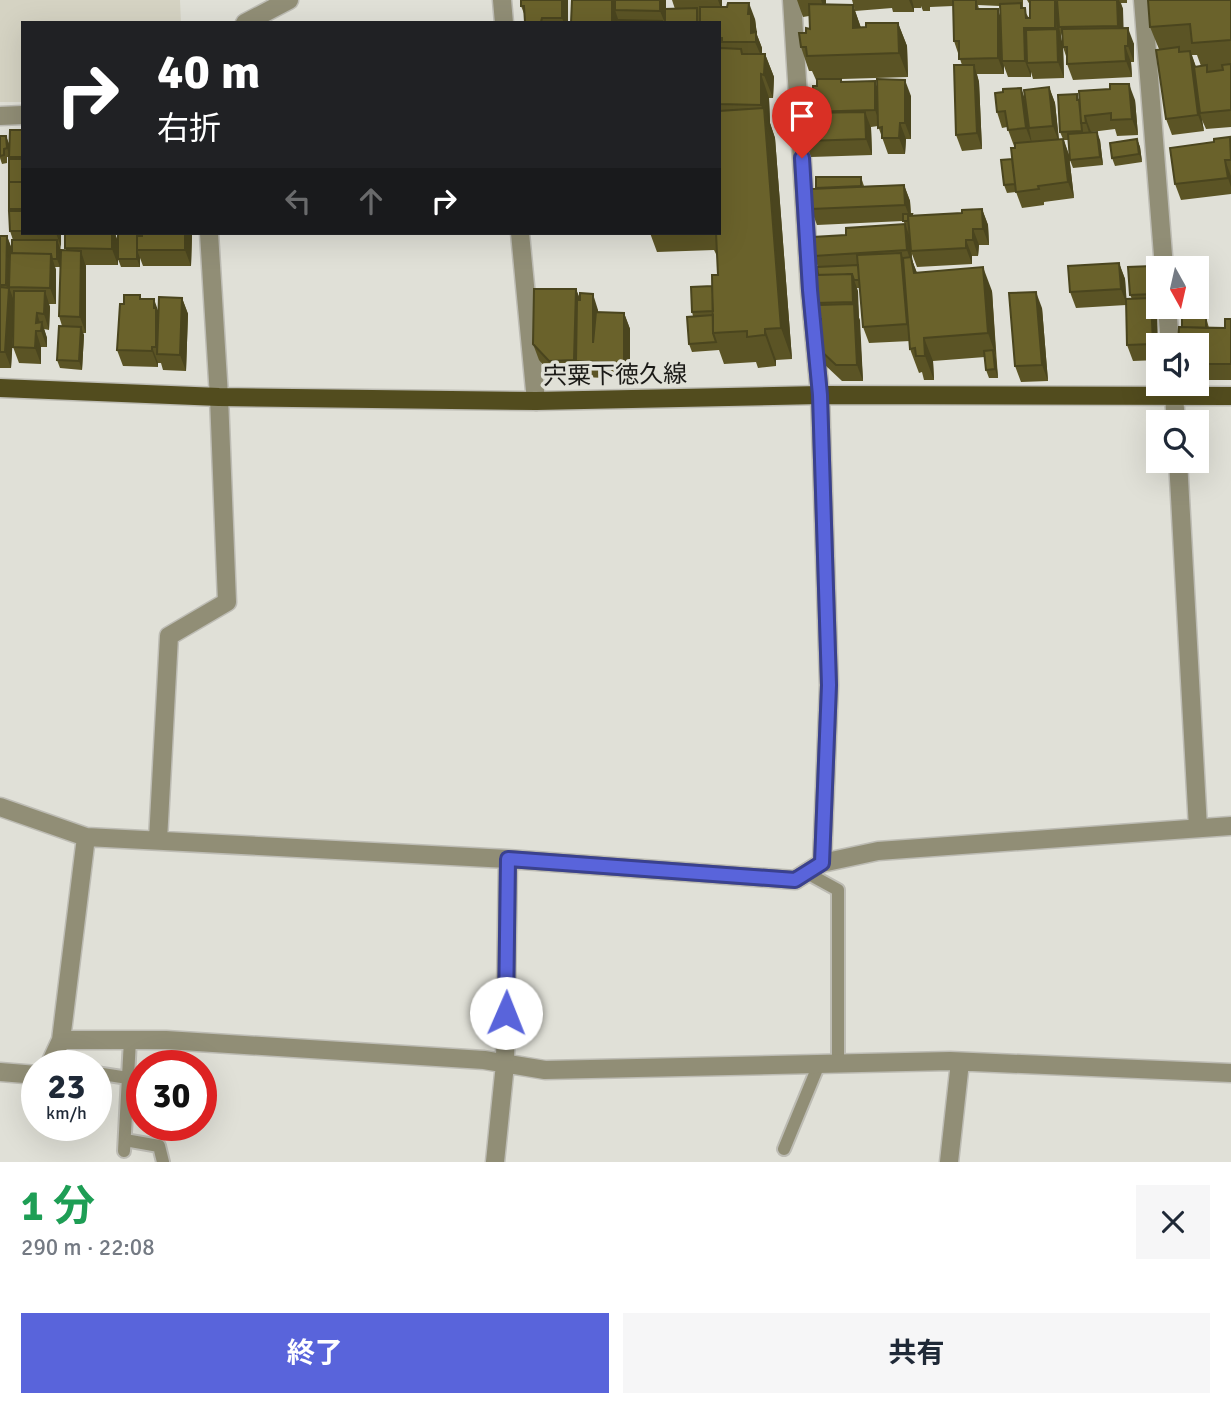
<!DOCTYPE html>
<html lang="ja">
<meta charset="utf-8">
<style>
body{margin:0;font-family:Signika,"Noto Sans JP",sans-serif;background:#f6f6f7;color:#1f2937;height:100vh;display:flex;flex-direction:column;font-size:26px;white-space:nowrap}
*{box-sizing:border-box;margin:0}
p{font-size:23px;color:#747a83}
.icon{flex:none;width:38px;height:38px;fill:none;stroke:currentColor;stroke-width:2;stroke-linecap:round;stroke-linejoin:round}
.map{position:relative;height:1162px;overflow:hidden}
.sheet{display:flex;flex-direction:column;background:#fff;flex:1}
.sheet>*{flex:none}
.hud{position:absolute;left:21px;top:21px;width:700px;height:214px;border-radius:0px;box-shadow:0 7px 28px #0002;background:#202124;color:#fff;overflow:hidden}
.needle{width:46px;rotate:172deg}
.tools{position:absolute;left:1146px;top:256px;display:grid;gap:14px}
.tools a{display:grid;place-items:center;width:63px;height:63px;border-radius:0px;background:#fff;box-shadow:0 7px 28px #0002;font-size:35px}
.speed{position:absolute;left:21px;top:1050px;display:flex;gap:14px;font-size:35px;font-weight:700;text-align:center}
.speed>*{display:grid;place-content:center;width:91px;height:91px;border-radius:50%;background:#fff;box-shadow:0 7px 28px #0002;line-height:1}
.speed small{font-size:18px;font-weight:400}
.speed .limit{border:10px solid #d22;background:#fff;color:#111}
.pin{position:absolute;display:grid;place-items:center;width:60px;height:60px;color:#fff;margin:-72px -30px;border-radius:50% 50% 50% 0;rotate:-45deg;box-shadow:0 0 7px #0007}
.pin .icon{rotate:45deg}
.me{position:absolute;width:77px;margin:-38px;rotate:1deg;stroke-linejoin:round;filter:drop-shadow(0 0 5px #0008)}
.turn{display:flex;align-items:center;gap:24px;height:147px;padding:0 21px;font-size:32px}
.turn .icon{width:91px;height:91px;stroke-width:2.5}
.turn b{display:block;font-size:49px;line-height:60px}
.lanes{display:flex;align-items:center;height:66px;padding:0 21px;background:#0003;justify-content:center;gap:35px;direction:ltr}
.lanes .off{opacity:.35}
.round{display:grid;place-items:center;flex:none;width:74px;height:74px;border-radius:0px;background:#f6f6f7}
.headline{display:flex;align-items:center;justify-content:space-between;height:119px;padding:0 21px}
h1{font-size:42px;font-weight:700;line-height:52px;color:#1e9e55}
.action{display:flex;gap:14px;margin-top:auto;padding:14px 21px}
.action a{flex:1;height:80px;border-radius:0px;background:#5964db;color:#fff;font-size:28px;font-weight:700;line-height:80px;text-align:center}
.action a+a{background:#f6f6f7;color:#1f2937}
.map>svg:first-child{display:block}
.built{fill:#d5d3c3}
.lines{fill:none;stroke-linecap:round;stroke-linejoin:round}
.service-casing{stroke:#bdbcb4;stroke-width:16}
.minor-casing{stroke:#bdbcb4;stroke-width:21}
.primary-casing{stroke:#bdbcb4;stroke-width:21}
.service{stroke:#918e76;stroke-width:12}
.minor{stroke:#918e76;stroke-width:18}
.primary{stroke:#524c1e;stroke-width:18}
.wall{fill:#5b5425;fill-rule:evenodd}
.shaded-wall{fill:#4a451e}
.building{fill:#6a622b;stroke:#4a451e;stroke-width:2}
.route-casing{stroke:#3a418e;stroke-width:18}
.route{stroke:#5964db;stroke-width:12}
.labels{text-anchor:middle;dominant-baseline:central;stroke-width:7;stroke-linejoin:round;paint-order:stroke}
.street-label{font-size:24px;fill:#1b1a17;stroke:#e0e0d7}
</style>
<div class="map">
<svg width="1231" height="1162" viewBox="0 0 1231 1162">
<rect width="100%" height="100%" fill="#e0e0d7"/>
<path class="built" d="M0,0H180L181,23H23V102H0Z"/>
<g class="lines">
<g class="service-casing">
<path id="service" d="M807,873L838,890V1064
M96,1073L128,1078
M125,1140L159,1146L163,1162
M784,1149L819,1064
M124,1151L130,1040"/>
</g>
<g class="minor-casing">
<path id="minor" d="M502,0L504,23
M792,0L810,290L820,395L829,685L822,863
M1143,0L1164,268
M245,23L289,0
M0,116L23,115
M520,233L536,401
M1167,306L1170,345
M1173,383L1176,422
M1178,460L1198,828
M0,807L86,837L508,859L795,880L822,863L878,851L1231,826
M158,840L169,636L227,602L219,397L209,233
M61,1040L86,837
M49,1066L61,1040H166L484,1060L545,1070L950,1061L1231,1073
M0,1072L37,1075
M495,1162L505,1064L508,859
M949,1162L960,1062"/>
</g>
<g class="primary-casing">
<path id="primary" d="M0,388L219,397L536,401L820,395L1231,396"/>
</g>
<use href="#service" class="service"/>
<use href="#minor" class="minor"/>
<use href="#primary" class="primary"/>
</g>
<path class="wall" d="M568,0V23H525V16L521,6Z
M572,0H666V9H675L672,0H722V7L755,19L757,35L762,48V54H765L774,77L773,98H769L770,123L775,138L792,359L776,360V366L758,368L756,362L724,364L719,350L692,352L689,344L693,316L692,312L712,286L718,275L717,254H716L714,250L657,252L650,233H719V23H571Z
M797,0H826V5H853L861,28L898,23L907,46L908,77L842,79V82L877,88L911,96V139H906L905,154H888L878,126L871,127L872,155L811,157L805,141L807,112L813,102L817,86V80H816L812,71H809L801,47L806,33L810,29L809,16L803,17Z
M852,0H953V6L930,7V11H923L921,6V8H914V12H893L892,8L855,11Z
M953,0H1023V7H1022L1029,18H1030V5L1027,0H1056L1058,4L1057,0H1127V3H1121L1123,9V28L1134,44V62H1131L1132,77L1073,80L1067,64V59L1063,47V38L1061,33V40L1063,46L1064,78L1033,79L1031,72V77H1008L1004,66V74H977L979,82L982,149L962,151L956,135L962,65L954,41ZM978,5L1000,6V16L979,9Z
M1231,0V127L1206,129L1202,120L1204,131L1172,135L1166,119L1159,49L1150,27ZM1192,55H1197L1201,66L1196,67Z
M1049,87L1055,103L1059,139H1063L1060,132L1077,94L1079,100H1135L1138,135L1117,136L1115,129L1091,132L1100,140L1103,165L1073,168L1070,160L1069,140H1064L1069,155L1074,198L1044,202V205L1022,208L1016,192L1007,193L1004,185L1015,146H1014L1007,127L1002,128L997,112L1021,88L1026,102Z
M23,130V233H61L60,267H55L56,270V304H49L50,307L49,330L44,329L47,338V347H41V364L19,363L13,347V330L11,368H0V236H7L12,250L13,240L10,231V159L9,157H7V163L2,164L0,158V136H6L9,144Z
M1230,137L1231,141V194L1181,200L1175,184L1214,142Z
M1137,139L1140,147L1142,162L1115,166L1112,158Z
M861,177L864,186L904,185L910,201L911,214L912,216L962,213L982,209L988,225L989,245H979L978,256H972V264L917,267L912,254V260L917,273L992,291L998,378H989L986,370L985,357L933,361L934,380H924L922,372L919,373L910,349V341L869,343L863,327L860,288H857L863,381H842L825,365L819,349L820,328L817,319V309L816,303L818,267L814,256L846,235L905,224L903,221L817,225L811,209L816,188Z
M65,233H118V234H115L118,242V265H86V333H83L84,335L82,370L60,368L57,360L62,326L59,316L66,250Z
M119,233H191L192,235L191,266H143L140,258V267H121L118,259Z
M1119,263L1125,279L1126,299H1132L1130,295L1155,274L1157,302H1153L1157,314L1158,360L1133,361L1127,345L1126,305L1076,308L1070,292Z
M576,289L580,299L598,310V312L624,313L630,329V379L582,377L580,372V376L554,378L539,360L533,344Z
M140,295L141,299L159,311L182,298L188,314L186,371L163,370L161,363H158V367L123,366L117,350L124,304Z
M1042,308L1048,381L1021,382L1015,366Z
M1206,317L1209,328H1225L1231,319V380H1204L1202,374H1197V345L1182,327Z"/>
<path class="shaded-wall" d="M562,0H568V23H564L562,18Z
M612,0H618L615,10L618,19V23H612Z
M660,0H666V23H665L660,11Z
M718,0H722V11Z
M821,0H826V15Z
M909,0H912L914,8V12Z
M1055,0H1056L1060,12L1059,27L1063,46L1064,78L1058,62Z
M1117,0H1119L1123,9L1124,42L1118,26Z
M749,3L755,19L757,35L762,48V58L751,33L748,14Z
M853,5L861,28H853Z
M998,9L1003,25L1002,61L1004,66V74L998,58Z
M898,23L907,46L908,77L899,53Z
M1024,28L1030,45L1027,63L1031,72V77L1025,61Z
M1128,28L1134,44V62L1128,46Z
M1125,46L1131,62L1132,77L1126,61Z
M1190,51L1196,67L1200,113L1202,120L1204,131L1198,115Z
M765,54L774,77L773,98L764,75Z
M974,65L979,82L982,149L977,133Z
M761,74L769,98L770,123L775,138L792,359L781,328L765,115L761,105Z
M905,80L911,96V139L905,123Z
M875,81L881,97V126L875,110Z
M1129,84L1135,100L1138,135L1132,119Z
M1049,87L1055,103L1059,142L1053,126Z
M1021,88L1026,104L1029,128L1032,144L1026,128Z
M865,112L871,128L872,155L866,139Z
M1085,116L1091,132V139L1086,123Z
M900,123L906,139L905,154L899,138Z
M1097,132L1100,140L1103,165L1100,157Z
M6,136L9,144L10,157L7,148Z
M1063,139L1069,155L1074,198L1068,182Z
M1137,139L1140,147L1142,162L1139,154Z
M1225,160L1231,176V187L1228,178Z
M904,185L910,201L911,221L905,205Z
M982,209L988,225L989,245L983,229Z
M905,224L911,240V251L912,260L920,281L914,273L912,265L907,250Z
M973,229L979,245L978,256L973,240Z
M56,233H61V247Z
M112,233H115L118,242V265L112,249Z
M185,233H191L192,235L191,266L185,250Z
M137,234L140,242L137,250L140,258V267L137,259Z
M7,236L13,252L9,287L15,304L11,368L5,352L9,293L6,285Z
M57,240L60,248V267L57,259Z
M966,240L972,256V264L966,248Z
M81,251L86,267V333L80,317Z
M901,253L907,269L913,340L907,324Z
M51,254L56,270V304L50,288Z
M1119,263L1125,279L1127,305L1121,289Z
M1152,266L1155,274L1157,302L1154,294Z
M983,267L992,291L996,356L988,333Z
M852,274L858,291L859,318L853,302Z
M576,289L582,305L576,361L580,372V376L574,360Z
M45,291L50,307L49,330L44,314Z
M1036,292L1042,308L1048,381L1042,365Z
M593,294L598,310L599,359L593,343Z
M182,298L188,314L186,371L180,355Z
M1151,298L1157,314L1158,359L1153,344Z
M154,299L160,316L158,354L156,347Z
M854,304L860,320L863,381L857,365Z
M37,313L41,326L42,322L47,338V347L41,331L36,323Z
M624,313L630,329V379L624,363Z
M81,327L84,335L82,370L79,361Z
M765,329L776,360V366L765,335Z
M36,331L41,347V364L35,348Z
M924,338L933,361L934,380L925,356Z
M152,347L158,363V367L152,351Z
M993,350L996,358L998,378L995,369Z"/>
<path class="building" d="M521,0H562V18H542L541,22H525L524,6H521Z
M572,0H612V23H571Z
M615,0H660V11L615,10Z
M953,0H976V9H998V58L959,59V41H954Z
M1030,0H1055V28H1024L1025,61H1002L1000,4L1021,3V8H1025L1026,18H1030Z
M1057,0H1117L1118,26L1059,27Z
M1148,0H1231V40L1192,43L1190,24L1150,27Z
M728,3H749L748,14H751V33L756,32V42H722V38H719V23H700V7H727Z
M809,4L853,5V28L866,27V23H898L899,53L807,56L806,47H801L799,33H806V28L810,29Z
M697,8V23H665V9Z
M617,20L662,21V23H618Z
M1128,28V46H1125L1126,61L1067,64V47H1063L1062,29Z
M1057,29L1058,62L1027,63L1026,30Z
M1179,47V52L1190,51L1198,115L1166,119L1156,50Z
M720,48L741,49L742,54H765L764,75L761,74V105L719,104V53Z
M1231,64V110L1200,113L1194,67L1207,65V72L1223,70L1222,65Z
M954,65H974L977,133L956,135Z
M817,79H841V82L875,81V110L807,112V102H813V86H817Z
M877,79L905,80V123H900L899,138H882V127L878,128Z
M1110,84H1129L1132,119L1111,120V113L1085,116L1086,123H1081L1079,91L1110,89Z
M1049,87L1053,126L1029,128L1024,90Z
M1021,88L1026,128L1008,130L1005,111L997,112L995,93L1003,92V89Z
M1077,94V100H1079L1082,131L1060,132L1058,95Z
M764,108L781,328L765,329V335L747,337V331L713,333L712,275H718L716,233H719V111Z
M865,112L866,139L805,141V113Z
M10,130H23V157H9Z
M1097,132L1100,157L1070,160L1068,134Z
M0,136H6L7,148L4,149V155L0,156Z
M1230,137L1231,160H1225L1228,178L1175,184L1170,148L1214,142V139Z
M1063,139L1068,182L1038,186L1039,189L1016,192L1011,148H1015V143Z
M1137,139L1139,154L1112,158L1110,143Z
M9,159H23V182H9Z
M1012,159L1015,184L1004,185L1001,160Z
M816,177H861V186L816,188Z
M9,182H23V209H9Z
M904,185L905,205L811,209L810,189Z
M982,209L983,229H973V240H966V248L911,251L908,216L962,213V210Z
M9,211H23V231H10Z
M903,214H912L911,216H908V221H903Z
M905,224L907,250L814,256L813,237L846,235V228Z
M65,233H112V249L65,248Z
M142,233H185V250H137V236H142Z
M118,234H137V259H118Z
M0,236H7L6,285H0Z
M12,240H57V259H52L51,254L12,253Z
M61,250L81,251L80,317L59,316Z
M10,253L51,254L50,288L9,287Z
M901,253L907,324L863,327L857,255Z
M911,257L914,273L983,267L988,333L924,338L925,356H916L915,348L910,349L903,258Z
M1119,263L1121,289L1070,292L1068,266Z
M858,265L859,280H854L852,274L818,275L817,267Z
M1152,266L1154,294L1130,295L1128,267Z
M852,274L853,302L816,303L815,275Z
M712,286L713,311L692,312L691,287Z
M0,287L9,288L5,352H0Z
M534,289H576L574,360L549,361L533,344Z
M14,291H45L44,314L37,313L36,323L42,322L41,331H36L35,348L13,347Z
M1036,292L1042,365L1015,366L1009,293Z
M580,293L593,294V343L596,312L624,313V363L576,361L577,300H580Z
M124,295H140V299H154V308H156V347H152V351L117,350L120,304H124Z
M159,297L182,298L180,355L157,354Z
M1151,298L1153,344L1127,345L1126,299Z
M854,304L857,365H836L819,349L818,328H821V319H817L818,305Z
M713,315V333L716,342L689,344L687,317Z
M1182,316L1206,317V328L1182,327Z
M1225,319H1231V364H1198L1197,345H1178L1179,327L1225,328Z
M59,326L81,327L79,361L57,360Z
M993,350L995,369L986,370L984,351Z"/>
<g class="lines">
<g class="route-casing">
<path id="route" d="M506,1013L508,859L795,880L822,863L829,685L820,395L810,290L802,158"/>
</g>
<use href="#route" class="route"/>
</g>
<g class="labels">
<g class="street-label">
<text transform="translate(615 375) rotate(-1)">宍粟下徳久線</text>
</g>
</g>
</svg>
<div class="tools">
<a><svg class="needle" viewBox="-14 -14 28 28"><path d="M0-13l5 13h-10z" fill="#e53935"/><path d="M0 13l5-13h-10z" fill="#747a83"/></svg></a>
<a><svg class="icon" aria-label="sound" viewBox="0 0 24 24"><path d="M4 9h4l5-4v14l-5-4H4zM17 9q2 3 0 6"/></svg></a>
<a><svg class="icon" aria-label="search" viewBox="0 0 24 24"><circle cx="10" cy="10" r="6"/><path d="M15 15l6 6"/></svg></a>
</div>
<div class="speed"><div>23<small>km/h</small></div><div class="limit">30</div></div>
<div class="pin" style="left:802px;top:158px;background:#d93025"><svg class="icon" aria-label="arrive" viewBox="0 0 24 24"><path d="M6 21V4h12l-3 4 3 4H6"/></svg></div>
<svg class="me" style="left:506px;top:1013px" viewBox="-20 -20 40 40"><circle r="19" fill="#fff"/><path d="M0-13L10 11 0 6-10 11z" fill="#5964db"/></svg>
<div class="hud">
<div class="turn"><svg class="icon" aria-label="right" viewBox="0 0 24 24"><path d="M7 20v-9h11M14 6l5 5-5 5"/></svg><div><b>40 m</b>右折</div></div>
<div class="lanes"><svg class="icon off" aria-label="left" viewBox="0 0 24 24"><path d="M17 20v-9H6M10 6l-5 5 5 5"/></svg><svg class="icon off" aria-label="ahead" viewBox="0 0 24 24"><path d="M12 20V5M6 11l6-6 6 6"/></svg><svg class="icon" aria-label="right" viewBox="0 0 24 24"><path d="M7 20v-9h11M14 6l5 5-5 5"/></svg></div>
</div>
</div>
<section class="sheet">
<div class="headline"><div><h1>1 分</h1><p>290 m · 22:08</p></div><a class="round"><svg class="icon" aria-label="close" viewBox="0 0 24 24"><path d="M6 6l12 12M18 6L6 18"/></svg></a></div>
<div class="action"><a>終了</a><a>共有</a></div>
</section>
